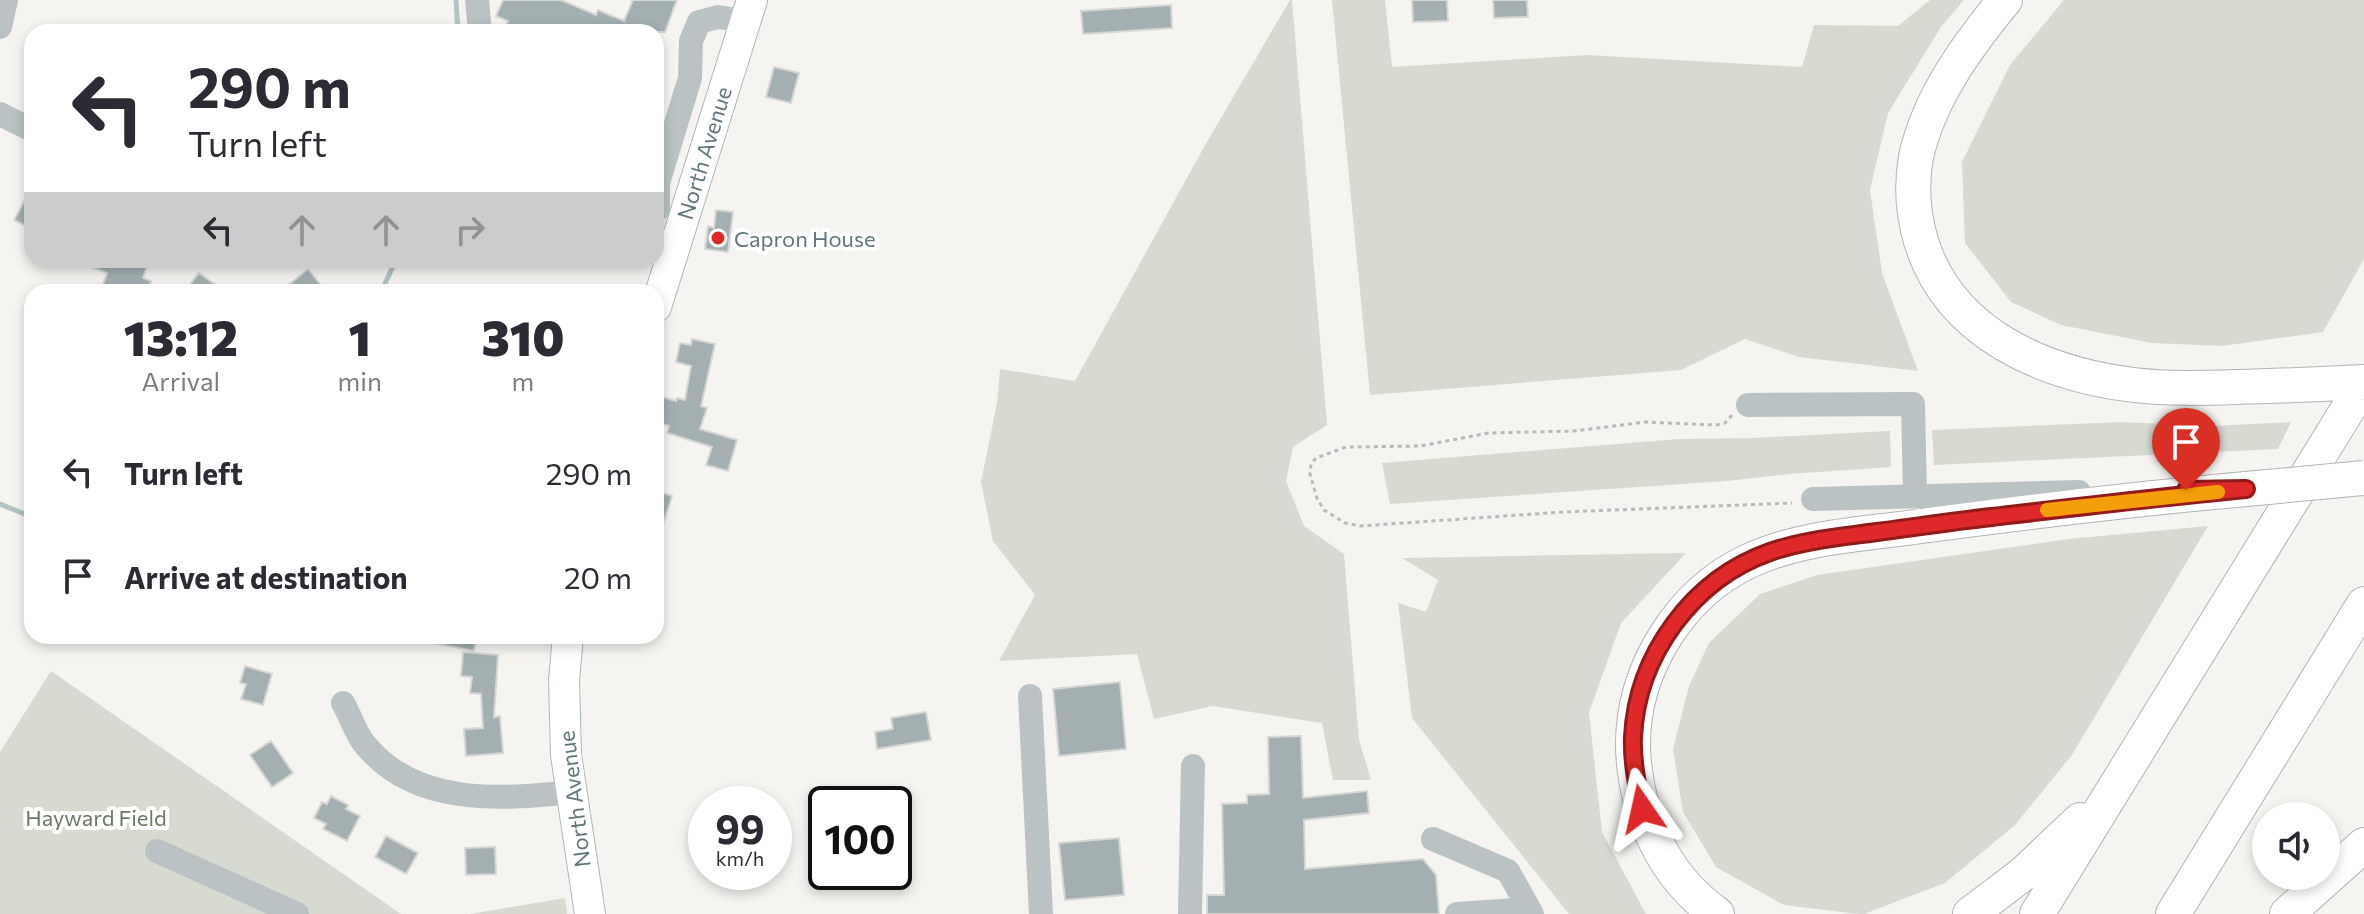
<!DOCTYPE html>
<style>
body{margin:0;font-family:Commissioner,sans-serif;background:#f7f7f7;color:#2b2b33;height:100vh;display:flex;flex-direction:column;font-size:30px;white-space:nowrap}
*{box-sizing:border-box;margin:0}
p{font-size:26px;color:#7c7c81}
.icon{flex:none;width:44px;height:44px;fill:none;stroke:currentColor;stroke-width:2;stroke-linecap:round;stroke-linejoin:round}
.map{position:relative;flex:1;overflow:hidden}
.drawer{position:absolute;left:24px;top:284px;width:640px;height:360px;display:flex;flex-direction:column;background:#fff;border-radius:24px;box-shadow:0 4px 12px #0003}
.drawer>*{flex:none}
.banner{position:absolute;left:24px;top:24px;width:640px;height:244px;border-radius:24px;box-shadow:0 4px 12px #0003;background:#fff;color:#2b2b33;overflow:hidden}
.tools{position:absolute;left:2252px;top:802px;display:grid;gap:16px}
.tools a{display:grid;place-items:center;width:88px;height:88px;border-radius:50%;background:#fff;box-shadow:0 4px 12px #0003;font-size:40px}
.speed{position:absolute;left:688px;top:786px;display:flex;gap:16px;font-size:40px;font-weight:700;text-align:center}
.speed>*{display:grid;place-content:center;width:104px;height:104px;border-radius:50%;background:#fff;box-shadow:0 4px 12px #0003;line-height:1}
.speed small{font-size:20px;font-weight:400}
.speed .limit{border:4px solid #111;border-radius:12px;background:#fff;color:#111}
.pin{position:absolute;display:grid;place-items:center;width:68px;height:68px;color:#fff;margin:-82px -34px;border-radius:50% 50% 50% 0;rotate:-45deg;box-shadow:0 0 8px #0007}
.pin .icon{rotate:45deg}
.me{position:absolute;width:88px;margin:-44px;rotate:349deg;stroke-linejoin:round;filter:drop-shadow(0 0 6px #0008)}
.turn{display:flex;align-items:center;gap:28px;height:168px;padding:0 32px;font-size:36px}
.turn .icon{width:104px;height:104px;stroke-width:2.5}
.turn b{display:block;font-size:56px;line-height:68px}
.lanes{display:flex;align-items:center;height:76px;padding:0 32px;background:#0003;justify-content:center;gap:40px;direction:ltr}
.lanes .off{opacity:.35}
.eta{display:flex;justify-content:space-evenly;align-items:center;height:136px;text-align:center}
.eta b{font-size:48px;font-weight:800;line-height:56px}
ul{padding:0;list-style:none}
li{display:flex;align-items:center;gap:24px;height:104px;padding:0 32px}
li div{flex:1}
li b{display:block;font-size:30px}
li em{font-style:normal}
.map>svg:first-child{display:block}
.green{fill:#d6dad1}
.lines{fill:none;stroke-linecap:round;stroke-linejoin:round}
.stream{stroke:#b2c4c4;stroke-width:5}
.building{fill:#a3afb1;stroke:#d6d6d4;stroke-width:2}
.major-casing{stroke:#afb6b8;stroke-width:32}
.highway-casing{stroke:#afb5b7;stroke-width:36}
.path{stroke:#b6babc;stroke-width:3;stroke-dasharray:4 4;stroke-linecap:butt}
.minor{stroke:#bbc2c4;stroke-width:24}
.major{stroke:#fff;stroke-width:30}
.highway{stroke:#fff;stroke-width:34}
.highway-bridge-casing{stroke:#afb5b7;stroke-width:36;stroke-linecap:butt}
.highway-bridge{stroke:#fff;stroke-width:34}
.route-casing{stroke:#911a1b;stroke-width:20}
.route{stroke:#df2829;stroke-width:14}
.slow{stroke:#f59e0b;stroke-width:14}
.poi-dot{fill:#df2829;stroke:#fff;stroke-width:3}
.labels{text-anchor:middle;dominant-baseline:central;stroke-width:8;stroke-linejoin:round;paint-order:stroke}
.street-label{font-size:22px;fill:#61777c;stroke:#fff}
.poi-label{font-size:22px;fill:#61777c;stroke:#fff;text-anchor:start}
.park-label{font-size:22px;fill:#6d7963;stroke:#fff}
</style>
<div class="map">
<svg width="2364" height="914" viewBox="0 0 2364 914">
<rect width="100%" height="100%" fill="#f5f4f1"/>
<path class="green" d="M1290,0H1292L1327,425L1293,447L1286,481L1304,526L1344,554L1359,740L1371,780H1333L1322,723L1213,706L1154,719L1137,654L999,661L1035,595L993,541L981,482L997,403L1000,369L1075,381L1204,147Z
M1332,0H1385L1392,67L1587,55L1802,67L1814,25L1898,26L1930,0H1964L1941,27L1888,113L1870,190L1882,273L1918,371L1799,357L1745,339L1681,370L1370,395Z
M2064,0H2364V259L2323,332L2222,346L2152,343L2061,325L2011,302L1965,243L1962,162L2010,65Z
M2123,422L2210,426L2291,422L2278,449L1934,465L1932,430Z
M1890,431L1891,467L1790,474L1727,481L1390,504L1382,463L1679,439L1753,438Z
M2208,526L2072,755L2015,825L1945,883L1864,914H1858L1784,905L1716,867L1683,812L1673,749L1689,686L1709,643L1760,594L1817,575L2069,539Z
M1686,553L1621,623L1589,713L1602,832L1646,914H1569L1412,718L1398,603L1426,612L1438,580L1402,558Z
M51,671L401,914H0V752Z
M565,898L567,914H470Z"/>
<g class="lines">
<path class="stream" d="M456,0L458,32
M381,292L396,260
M0,504L32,517"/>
</g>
<path class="building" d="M503,0H561L596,15L598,10L624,21L633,0H677L665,32H587L571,25L567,32H513L504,29L508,21L496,16Z
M1412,0H1447L1448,21L1413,22Z
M1493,0H1527L1528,17L1494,18Z
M1171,5L1172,28L1083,34L1081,11Z
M774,67L799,73L791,103L766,97Z
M32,187V229L14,220Z
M716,210L733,212L728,252L705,249L708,226L714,228Z
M77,260H149L143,278L151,281L147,292H122L103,285L107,273L77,262Z
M308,269L326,292H280Z
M199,273L225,292H184Z
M692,339L715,344L701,406L707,408L700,429L737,440L728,471L706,465L712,447L667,433L669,426L656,422L662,397L676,401L677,398L685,400L691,366L676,362L680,343L691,345Z
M656,491L672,496L659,537L656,536Z
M434,636H477L474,651L434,643Z
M463,652L498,655L494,717L500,716L503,753L466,756L464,729L483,728L481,694L470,693L472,677L461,676Z
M245,666L272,674L263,705L241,699L246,684L240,683Z
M1120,682L1126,749L1059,756L1053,689Z
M926,712L931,740L877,749L875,732L893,729L891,718Z
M1301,736L1303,798L1367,791L1369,813L1304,820L1305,869L1423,859L1436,875L1439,914H1207V895H1224L1222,804L1247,803V795L1269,794L1268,737Z
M271,741L293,773L272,787L250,755Z
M331,796L348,805L346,809L360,816L347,841L323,829L326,824L314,818L322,802L327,804Z
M386,836L418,853L406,874L375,857Z
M1119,838L1124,895L1065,900L1059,843Z
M495,847L496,874L466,875L465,848Z"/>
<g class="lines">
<g class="major-casing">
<path id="major" d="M656,307L752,0
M568,636L564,680L566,755L590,914"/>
</g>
<g class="highway-casing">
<path id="highway" d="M2005,0C1967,46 1929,98 1916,157C1911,185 1913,214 1921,241C1949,334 2044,374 2134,385C2168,389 2203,388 2237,387C2279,386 2322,384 2364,382
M1717,914C1662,875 1635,812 1633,747C1632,670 1680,593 1749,561C1800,537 1859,535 1914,527C2025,512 2135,499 2246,489
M1970,914L2023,874L2080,820
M2037,914L2364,383
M2173,914L2364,604
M2287,914L2364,845"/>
</g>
<path class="path" d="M1732,415L1725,423L1716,425L1645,422L1574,431L1488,433L1420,446L1346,447L1316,458L1311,464L1310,474L1317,498L1324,510L1345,523L1360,526L1563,512L1792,503"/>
<path class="minor" d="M477,0L480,32
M0,27L6,0
M0,114L32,130
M658,209V183L690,78L691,41L699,22L718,17L745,21
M1748,405L1913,404L1915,495
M1813,499L2079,492
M1030,696L1041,914
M343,703C350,715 355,731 363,742C412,806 500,800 571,792
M1433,839L1508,871L1532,914
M157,851L297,914
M1190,914L1193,766
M1457,914L1529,909"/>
<use href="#major" class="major"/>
<use href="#highway" class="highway"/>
<g class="highway-bridge-casing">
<path id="highway-bridge" d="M2246,489L2364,478"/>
</g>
<use href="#highway-bridge" class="highway-bridge"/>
</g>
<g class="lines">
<g class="route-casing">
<path id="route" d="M1642,809C1637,785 1632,761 1633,737C1637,655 1693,579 1770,552C1804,540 1841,537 1877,532C1915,527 1954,521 1992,517C2077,507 2161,497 2246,489L2186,490"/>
</g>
<use href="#route" class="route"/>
<path class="slow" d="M2047,510L2218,492"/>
</g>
<circle class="poi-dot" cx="718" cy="238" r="8"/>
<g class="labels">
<g class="street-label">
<text transform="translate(704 153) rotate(-73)">North Avenue</text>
<text transform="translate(574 799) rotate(-97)">North Avenue</text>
</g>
<g class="poi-label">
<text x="734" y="238">Capron House</text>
</g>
<g class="park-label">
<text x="96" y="817">Hayward Field</text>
</g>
</g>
</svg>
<div class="tools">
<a><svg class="icon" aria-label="sound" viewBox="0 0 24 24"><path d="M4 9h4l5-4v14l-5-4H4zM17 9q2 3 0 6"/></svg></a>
</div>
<div class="speed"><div>99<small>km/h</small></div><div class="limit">100</div></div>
<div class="pin" style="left:2186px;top:490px;background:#d93025"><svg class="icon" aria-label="arrive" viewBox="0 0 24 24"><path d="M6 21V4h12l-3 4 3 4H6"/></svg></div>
<svg class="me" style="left:1642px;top:809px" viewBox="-20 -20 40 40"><path d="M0-17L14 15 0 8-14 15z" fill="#df2829" stroke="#fff" stroke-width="4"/></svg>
<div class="banner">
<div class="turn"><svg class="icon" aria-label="left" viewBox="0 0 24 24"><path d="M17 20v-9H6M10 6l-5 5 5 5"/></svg><div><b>290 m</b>Turn left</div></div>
<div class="lanes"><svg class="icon" aria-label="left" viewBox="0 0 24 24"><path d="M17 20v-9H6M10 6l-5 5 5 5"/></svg><svg class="icon off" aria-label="ahead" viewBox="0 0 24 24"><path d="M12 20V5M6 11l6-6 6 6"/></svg><svg class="icon off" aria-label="ahead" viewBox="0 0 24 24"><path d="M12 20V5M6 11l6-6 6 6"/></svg><svg class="icon off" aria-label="right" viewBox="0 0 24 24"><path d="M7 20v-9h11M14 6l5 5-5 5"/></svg></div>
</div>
<section class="drawer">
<div class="eta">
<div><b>13:12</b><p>Arrival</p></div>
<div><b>1</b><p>min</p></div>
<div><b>310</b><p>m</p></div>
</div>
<ul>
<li><svg class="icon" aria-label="left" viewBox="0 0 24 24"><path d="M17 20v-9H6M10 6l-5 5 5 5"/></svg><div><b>Turn left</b></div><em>290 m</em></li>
<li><svg class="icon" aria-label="arrive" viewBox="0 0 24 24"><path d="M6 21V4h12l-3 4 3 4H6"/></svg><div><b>Arrive at destination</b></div><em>20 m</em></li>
</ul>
</section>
</div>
